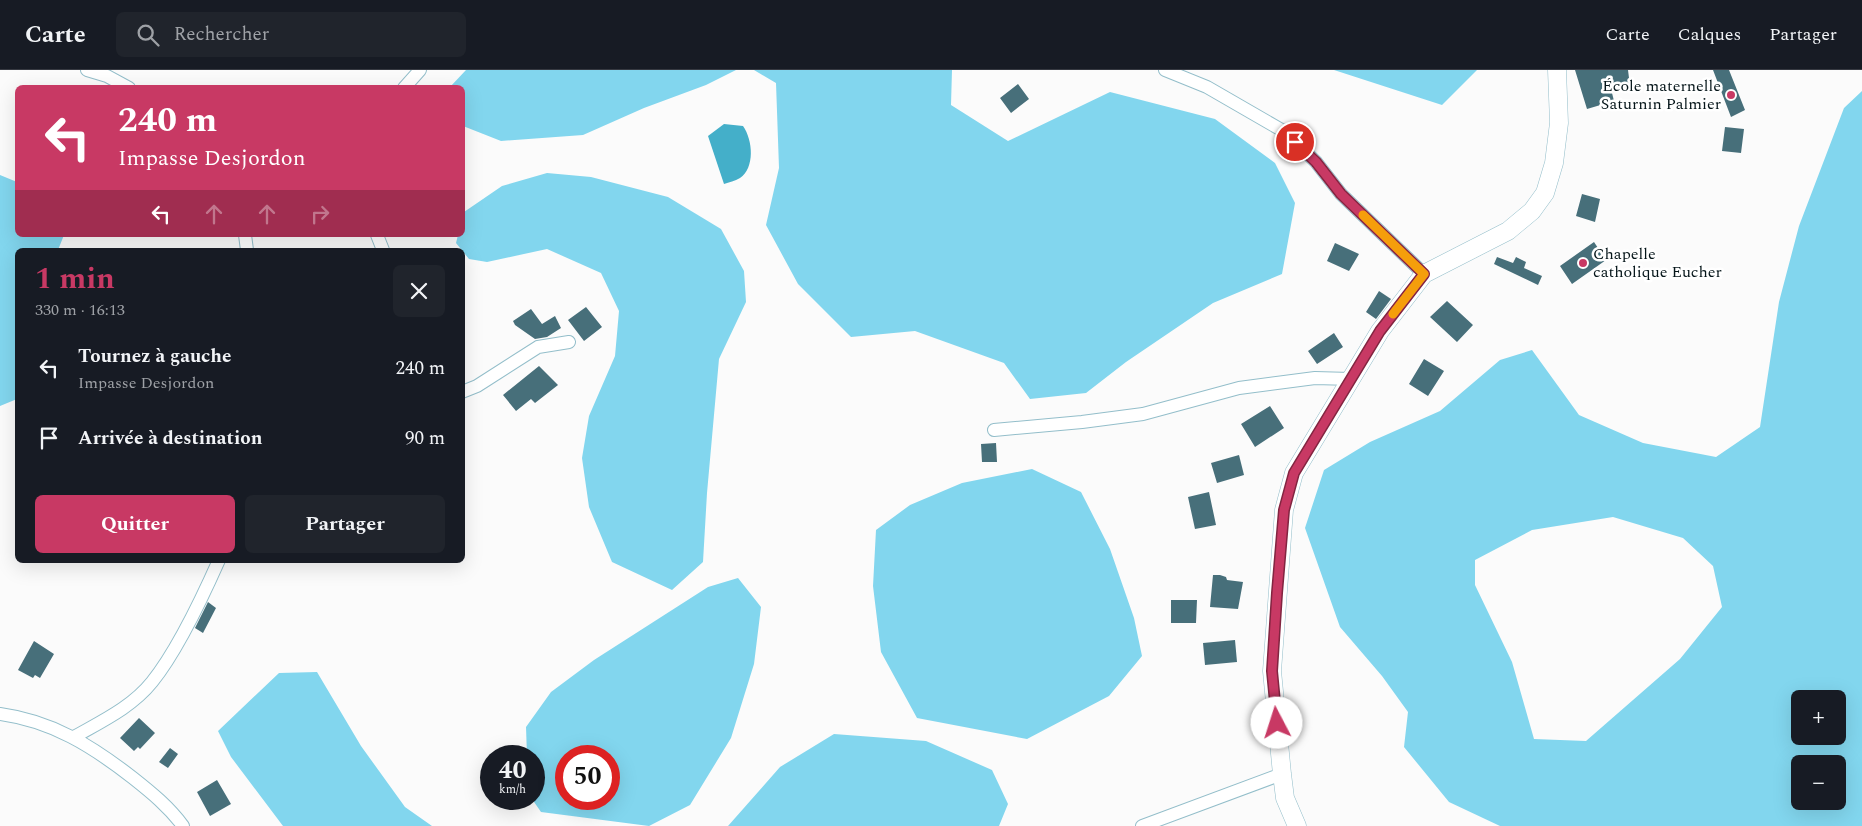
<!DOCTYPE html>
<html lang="fr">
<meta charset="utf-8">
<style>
body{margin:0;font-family:Spectral,serif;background:#20242c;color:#f1f3f6;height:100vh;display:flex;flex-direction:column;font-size:19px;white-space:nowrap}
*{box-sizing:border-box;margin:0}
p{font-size:16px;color:#9ea1a6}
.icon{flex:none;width:28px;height:28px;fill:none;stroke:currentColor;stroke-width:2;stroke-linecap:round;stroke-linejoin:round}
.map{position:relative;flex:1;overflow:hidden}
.details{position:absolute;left:15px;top:178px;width:450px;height:315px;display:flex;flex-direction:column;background:#171b24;border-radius:8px;box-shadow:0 5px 20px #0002}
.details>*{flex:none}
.top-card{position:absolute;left:15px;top:15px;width:450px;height:152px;border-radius:8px;box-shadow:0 5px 20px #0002;background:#c83964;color:#fff;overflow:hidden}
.controls{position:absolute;left:1791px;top:620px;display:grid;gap:10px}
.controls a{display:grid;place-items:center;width:55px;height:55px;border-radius:8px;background:#171b24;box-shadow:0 5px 20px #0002;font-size:25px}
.speed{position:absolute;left:480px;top:675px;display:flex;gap:10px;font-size:25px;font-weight:700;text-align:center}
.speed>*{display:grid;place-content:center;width:65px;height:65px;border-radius:50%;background:#171b24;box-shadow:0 5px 20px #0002;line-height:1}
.speed small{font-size:12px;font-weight:400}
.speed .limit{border:8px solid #d22;background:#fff;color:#111}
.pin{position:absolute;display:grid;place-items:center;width:42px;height:42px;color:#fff;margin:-21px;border:2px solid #fff;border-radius:50%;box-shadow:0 1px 5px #0007}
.me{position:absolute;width:55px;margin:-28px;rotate:355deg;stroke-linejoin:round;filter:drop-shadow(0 0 4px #0008)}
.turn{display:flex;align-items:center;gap:18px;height:105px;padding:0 20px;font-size:22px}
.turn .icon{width:65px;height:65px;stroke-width:2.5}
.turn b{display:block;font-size:35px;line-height:42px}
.lanes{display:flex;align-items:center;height:48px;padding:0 20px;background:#0003;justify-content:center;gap:25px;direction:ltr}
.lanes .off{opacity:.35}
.round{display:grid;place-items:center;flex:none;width:52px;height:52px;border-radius:8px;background:#20242c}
.headline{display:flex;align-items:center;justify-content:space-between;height:85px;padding:0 20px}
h1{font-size:30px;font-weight:700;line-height:38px;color:#c83964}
.cta{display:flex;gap:10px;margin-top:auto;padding:10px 20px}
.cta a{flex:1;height:58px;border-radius:8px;background:#c83964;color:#fff;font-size:20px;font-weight:700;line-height:58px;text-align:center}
.cta a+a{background:#20242c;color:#f1f3f6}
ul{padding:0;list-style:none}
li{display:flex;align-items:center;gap:15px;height:70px;padding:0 20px}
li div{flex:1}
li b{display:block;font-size:19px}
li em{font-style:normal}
header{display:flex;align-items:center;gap:30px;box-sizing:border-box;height:70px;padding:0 25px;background:#171b24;border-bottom:1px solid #363941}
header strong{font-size:24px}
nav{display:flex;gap:28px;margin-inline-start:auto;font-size:18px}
.search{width:350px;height:45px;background:#20242c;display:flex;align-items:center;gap:12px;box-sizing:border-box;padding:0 18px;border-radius:8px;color:#9ea1a6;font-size:19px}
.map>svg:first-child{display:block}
.green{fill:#82d6ee;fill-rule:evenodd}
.water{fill:#44afc9}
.building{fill:#476f7a}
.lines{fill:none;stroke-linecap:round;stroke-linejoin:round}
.minor-casing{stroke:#93beca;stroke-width:14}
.secondary-casing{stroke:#93beca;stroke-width:19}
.minor{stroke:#fff;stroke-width:12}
.secondary{stroke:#fff;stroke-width:18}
.route-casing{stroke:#822541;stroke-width:12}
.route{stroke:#c83964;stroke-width:9}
.slow{stroke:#f59e0b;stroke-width:9}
.poi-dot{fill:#c83964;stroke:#fff;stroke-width:2}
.labels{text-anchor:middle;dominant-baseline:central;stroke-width:5;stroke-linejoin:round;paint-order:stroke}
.poi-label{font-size:16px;fill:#051519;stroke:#fff;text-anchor:end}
</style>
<header>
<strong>Carte</strong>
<div class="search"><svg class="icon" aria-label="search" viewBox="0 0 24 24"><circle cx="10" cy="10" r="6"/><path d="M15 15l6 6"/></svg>Rechercher</div>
<nav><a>Carte</a><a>Calques</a><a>Partager</a></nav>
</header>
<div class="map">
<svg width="1862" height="756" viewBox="0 0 1862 756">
<rect width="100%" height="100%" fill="#fbfbfb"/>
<path class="green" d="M466,0H736L706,15L644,38L583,65L501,71L463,56L462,18L450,17Z
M754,0H952L951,35L1008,71L1110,22L1215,49L1275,93L1295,133L1282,204L1213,233L1126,292L1086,323L1030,329L1004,293L915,261L851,267L798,214L766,155L779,98L776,13Z
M1334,0H1477L1442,35Z
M1862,21V756H1500L1449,732L1404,677L1408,642L1382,606L1340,557L1305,458L1324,400L1370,372L1440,341L1500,290L1532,280L1579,345L1643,373L1716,387L1760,357L1779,232L1799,156L1844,38ZM1613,447L1683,468L1713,496L1722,537L1680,589L1586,671L1534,669L1512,592L1475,515V490L1532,460ZM1800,629H1838V666H1800ZM1800,694H1838V731H1800Z
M547,103L591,107L668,127L721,159L744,201L746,232L719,289L707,423L703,492L672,520L612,492L589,437L582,388L589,346L615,286L619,241L601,203L547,179L487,192L469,189L456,173L458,165H462L464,142L502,116Z
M0,105L17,112L18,165H64L58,180H18L17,329L0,336Z
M1032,399L1081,422L1110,479L1134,548L1142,586L1109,626L1027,669L917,648L881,582L873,516L876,460L910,435L962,413Z
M738,508L761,537L754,594L731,668L690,735L649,756L541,742L532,729L534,686H527L526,657L551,622L594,590L708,517ZM566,686H609V729H566Z
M317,602L361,676L405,737L432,756H283L231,687L218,661L279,603Z
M834,664L926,671L992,700L1008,734L999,756H728L780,697Z"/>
<path class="water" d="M724,54L743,56C753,70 755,98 740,108C735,111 729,112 724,114L708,66Z"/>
<path class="building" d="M1575,0H1628L1630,16L1612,23L1614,31L1587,39Z
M1713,0H1729L1745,40L1731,47Z
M1018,14L1029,29L1011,43L1000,28Z
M1725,57L1744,59L1741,83L1722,81Z
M1582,124L1600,129L1595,152L1576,146Z
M1594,172L1606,190L1572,214L1560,196Z
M1335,173L1359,184L1349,201L1327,191Z
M1497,187L1513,193L1516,187L1526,192L1524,198L1542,206L1538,215L1494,194Z
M1379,221L1391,229L1376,249L1366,242Z
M1447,231L1473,255L1457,272L1430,247Z
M586,237L602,257L584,271L568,250Z
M531,239L542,254L555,246L561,258L547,267L535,269L515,255L513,251Z
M1334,263L1343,277L1317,294L1308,281Z
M1424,289L1444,301L1428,326L1409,314Z
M539,296L558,315L535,333L531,329L516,341L503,325Z
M1270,336L1284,358L1255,377L1241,354Z
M996,373L997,392H982L981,374Z
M1239,385L1244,405L1217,413L1211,393Z
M1209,422L1216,455L1195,459L1188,427Z
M1213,505H1220L1226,507L1227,510L1243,512L1238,539L1210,537Z
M1171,530H1197L1196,553H1171Z
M208,532L216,538L203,563L195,558Z
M1235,570L1237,592L1205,595L1203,573Z
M34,571L54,584L40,608L35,605L33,608L18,600Z
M139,648L155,663L140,679L138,677L134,681L120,668Z
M170,678L178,684L168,698L159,692Z
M217,710L231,734L210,746L197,722Z"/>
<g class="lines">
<g class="minor-casing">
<path id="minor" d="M87,0L107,6L129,18
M1165,0L1207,17L1285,62L1316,92L1341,124L1424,204
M404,18L420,0
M245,165L247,180
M377,165L383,180
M462,322L477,316L538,277L569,272
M994,360L1082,352L1143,344L1239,318L1315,308L1351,309
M0,644C52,651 92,676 133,708C152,723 169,737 183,756
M74,667C102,651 132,637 152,612C177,581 203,526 219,490
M1142,756L1282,704"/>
</g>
<g class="secondary-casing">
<path id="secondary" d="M1297,756L1285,728L1282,704L1272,601L1284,440L1294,403L1380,261L1424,204L1508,161L1532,141L1545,123L1554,93L1559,53L1557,0"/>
</g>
<use href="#minor" class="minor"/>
<use href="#secondary" class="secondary"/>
</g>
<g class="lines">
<g class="route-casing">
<path id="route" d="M1277,653L1272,601L1277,523L1284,440L1294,403L1380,261L1424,204L1341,124L1316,92L1295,72"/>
</g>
<use href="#route" class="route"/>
<path class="slow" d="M1363,145L1424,204L1393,244"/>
</g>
<g class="poi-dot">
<circle cx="1731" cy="25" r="5"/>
<circle cx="1583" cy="193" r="5"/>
</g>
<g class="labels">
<g class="poi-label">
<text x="1721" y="16">École maternelle<tspan x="1721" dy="18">Saturnin Palmier</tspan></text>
<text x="1593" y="184" text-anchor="start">Chapelle<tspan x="1593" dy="18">catholique Eucher</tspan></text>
</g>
</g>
</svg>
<div class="controls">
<a>+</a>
<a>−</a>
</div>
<div class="speed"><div>40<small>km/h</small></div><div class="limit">50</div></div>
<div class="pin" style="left:1295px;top:72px;background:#d93025"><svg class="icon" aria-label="arrive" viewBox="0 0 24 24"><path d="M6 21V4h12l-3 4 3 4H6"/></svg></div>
<svg class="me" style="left:1277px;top:653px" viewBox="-20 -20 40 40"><circle r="19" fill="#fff"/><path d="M0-13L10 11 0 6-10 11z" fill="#c83964"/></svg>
<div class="top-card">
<div class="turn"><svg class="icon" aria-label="left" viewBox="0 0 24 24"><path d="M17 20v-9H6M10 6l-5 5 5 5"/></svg><div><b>240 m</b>Impasse Desjordon</div></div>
<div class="lanes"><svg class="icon" aria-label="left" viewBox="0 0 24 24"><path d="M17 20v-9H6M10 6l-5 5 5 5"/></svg><svg class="icon off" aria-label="ahead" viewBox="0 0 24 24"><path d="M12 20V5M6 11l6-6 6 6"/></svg><svg class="icon off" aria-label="ahead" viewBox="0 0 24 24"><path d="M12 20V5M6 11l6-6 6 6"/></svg><svg class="icon off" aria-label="right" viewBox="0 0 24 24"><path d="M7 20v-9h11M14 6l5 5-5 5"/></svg></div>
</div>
<section class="details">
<div class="headline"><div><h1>1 min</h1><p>330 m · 16:13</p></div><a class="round"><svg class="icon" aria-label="close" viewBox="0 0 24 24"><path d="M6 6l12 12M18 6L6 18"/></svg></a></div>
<ul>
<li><svg class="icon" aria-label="left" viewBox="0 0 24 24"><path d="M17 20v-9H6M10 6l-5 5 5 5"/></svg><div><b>Tournez à gauche</b><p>Impasse Desjordon</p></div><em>240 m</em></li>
<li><svg class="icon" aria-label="arrive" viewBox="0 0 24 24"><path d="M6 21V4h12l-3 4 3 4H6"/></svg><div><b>Arrivée à destination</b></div><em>90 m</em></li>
</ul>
<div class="cta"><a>Quitter</a><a>Partager</a></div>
</section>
</div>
